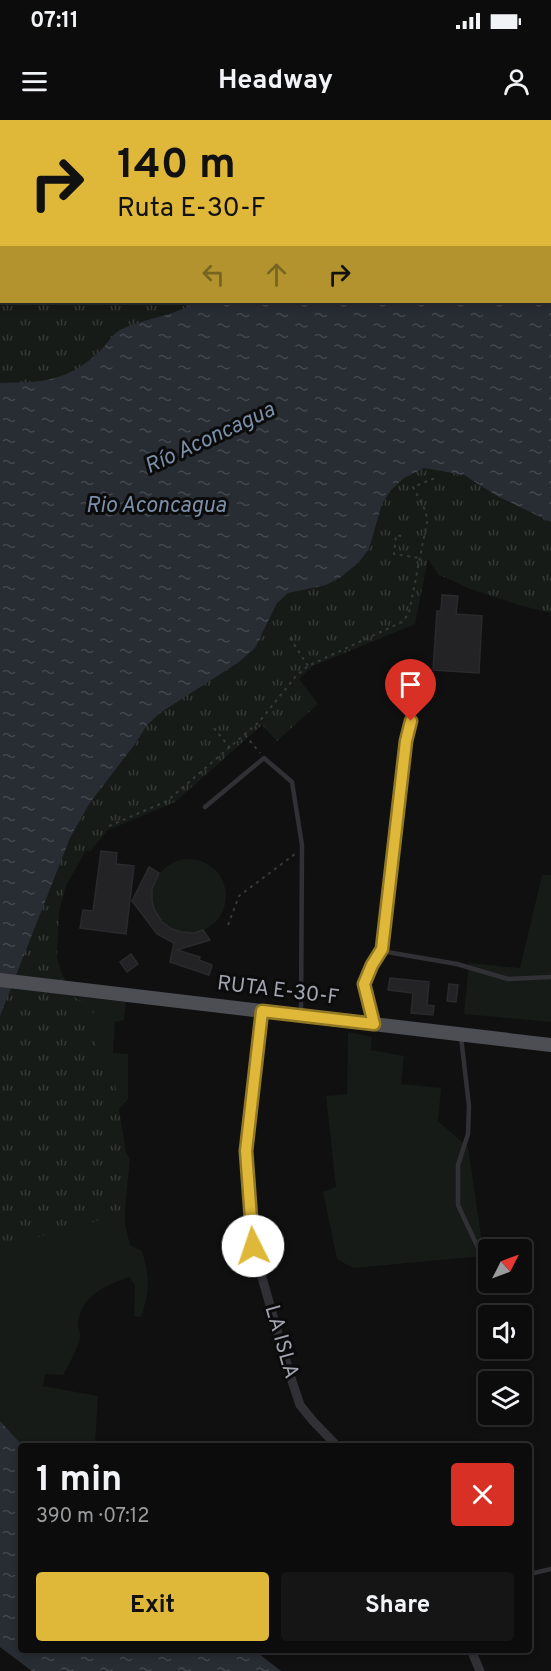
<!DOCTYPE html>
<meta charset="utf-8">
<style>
body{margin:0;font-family:Overpass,sans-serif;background:#151516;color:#f1f3f6;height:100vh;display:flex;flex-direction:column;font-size:22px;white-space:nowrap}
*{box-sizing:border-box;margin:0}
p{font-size:20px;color:#9a9b9d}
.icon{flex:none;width:33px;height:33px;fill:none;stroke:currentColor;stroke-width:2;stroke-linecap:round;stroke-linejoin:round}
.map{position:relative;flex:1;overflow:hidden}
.sheet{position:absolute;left:18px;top:1323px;width:514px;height:210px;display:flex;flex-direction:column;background:#0c0c0d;border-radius:6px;box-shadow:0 3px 9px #0003,0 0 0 2px #2c2c2e}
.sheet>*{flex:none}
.guide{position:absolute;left:0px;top:0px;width:552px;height:183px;box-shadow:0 3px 9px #0003,0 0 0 2px #2c2c2e;background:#dfb839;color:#111;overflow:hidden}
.needle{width:39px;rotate:48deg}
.buttons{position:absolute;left:478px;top:1119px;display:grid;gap:12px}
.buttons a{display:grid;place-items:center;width:54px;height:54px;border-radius:6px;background:#0c0c0d;box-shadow:0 3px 9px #0003,0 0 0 2px #2c2c2e;font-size:30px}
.pin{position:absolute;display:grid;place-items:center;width:51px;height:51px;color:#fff;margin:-62px -26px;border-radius:50% 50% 50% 0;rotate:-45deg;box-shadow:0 0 6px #0007}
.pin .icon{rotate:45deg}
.me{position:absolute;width:66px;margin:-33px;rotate:356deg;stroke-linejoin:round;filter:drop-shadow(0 0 4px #0008)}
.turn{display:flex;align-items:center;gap:21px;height:126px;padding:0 18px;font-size:27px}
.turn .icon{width:78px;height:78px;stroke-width:2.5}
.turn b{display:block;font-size:42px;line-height:51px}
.lanes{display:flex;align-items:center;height:57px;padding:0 18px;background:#0003;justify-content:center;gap:30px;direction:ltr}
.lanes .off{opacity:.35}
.round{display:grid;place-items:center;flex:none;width:63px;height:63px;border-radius:6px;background:#151516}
.head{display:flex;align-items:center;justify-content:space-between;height:102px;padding:0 18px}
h1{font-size:36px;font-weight:700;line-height:45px}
.cta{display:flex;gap:12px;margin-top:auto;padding:12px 18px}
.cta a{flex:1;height:69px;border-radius:6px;background:#dfb839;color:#111;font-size:24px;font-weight:700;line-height:69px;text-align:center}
.cta a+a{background:#151516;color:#f1f3f6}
.status{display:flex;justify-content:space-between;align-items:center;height:42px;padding:0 30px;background:#0c0c0d;direction:ltr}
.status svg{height:16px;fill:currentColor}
header{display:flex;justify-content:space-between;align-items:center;height:78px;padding:0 18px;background:#0c0c0d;font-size:27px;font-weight:700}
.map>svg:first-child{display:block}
.grass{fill:#161b17}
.park{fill:url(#park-tufts)}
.water{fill:url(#water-ripples)}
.building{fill:#232325;stroke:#2a2a2d;stroke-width:1.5}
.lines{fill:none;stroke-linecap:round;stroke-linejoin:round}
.path{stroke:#37383c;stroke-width:2;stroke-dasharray:3 4.5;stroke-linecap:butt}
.lane{stroke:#313135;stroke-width:4.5}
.street{stroke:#313135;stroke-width:9}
.primary{stroke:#4d4e54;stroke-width:14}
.route-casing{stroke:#917825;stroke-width:15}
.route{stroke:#dfb839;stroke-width:10}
.labels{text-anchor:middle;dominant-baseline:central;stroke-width:6;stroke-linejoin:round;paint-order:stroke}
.street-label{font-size:21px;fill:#a2a5b0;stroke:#0b0b0c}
.water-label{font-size:22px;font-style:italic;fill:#7b8fa9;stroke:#0b0b0c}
</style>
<div class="status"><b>07:11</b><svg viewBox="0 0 49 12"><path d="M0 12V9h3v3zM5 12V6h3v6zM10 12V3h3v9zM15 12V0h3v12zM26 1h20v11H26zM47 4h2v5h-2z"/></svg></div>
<header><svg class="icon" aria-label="menu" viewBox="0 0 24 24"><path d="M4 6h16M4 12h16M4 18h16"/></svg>Headway<svg class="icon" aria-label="person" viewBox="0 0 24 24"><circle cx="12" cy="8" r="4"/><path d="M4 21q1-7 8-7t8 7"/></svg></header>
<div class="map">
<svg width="551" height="1551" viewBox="0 0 551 1551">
<defs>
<pattern id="park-tufts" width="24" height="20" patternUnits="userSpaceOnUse" patternTransform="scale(1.5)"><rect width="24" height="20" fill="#161b17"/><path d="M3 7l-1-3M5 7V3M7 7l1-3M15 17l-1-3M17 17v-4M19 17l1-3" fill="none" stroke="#353936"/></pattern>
<pattern id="water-ripples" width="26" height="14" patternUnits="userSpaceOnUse" patternTransform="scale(1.5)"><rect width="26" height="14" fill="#272d33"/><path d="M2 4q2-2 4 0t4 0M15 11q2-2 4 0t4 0" fill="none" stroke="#43484e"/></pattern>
</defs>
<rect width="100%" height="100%" fill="#101011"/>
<path class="grass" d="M152 776a37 37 0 1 1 74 0a37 37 0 1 1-74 0Z
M542,755H551V902L464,894L469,843L520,848Z
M10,870L126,882L124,900L115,902L113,933L128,934V979L114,995L120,1022L130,1039L125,1089V1104L130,1125L142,1131C150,1158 150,1171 141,1197L134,1196L135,1165L129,1157C105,1165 79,1177 78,1206C78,1210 81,1213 80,1216C80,1225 68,1246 63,1255L45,1254L43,1266L98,1276L95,1326H23L0,1301V896Z
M348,912L372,917L371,930L404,936L401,964L441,968L438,1001L468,1027L484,1136L353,1148L337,1139L323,1072L336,1067L326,976L347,974Z"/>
<path class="park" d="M414,0H551V493L519,485L468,468L438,454L428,439L415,504L313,546L299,559L318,584L277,621L262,605L175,682L108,710L90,732L86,730L66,766L59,791L57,838L62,854L76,879L88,882L94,889L90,914L115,964L127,1040L125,1073L119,1092C109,1096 99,1100 88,1104C59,1113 12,1115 0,1149V182H550V2L412,1Z"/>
<path class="water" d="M418,0H551V402L497,376L464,355L424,348L404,358L391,370L382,384L369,429L359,442L341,457L326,465L288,473L277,483L255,528L239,542L160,593L147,605L135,624L89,684L70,718L0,896V263C43,262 66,262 99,232C107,225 112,213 122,209C148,197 169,198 196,182H550V2L418,1Z
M0,1301L23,1326H21V1530H254L281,1551H32L0,1527Z"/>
<path class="building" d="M442,475L458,476L456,494L482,496L479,553L433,550L437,491H441Z
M101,731L117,733L116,744L134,746L126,814L80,808L83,790L93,791Z
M149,747L159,753L152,769V780L154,789L162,802L172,809L181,812L194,813L203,810L210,820L177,830L200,837L199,840L212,845L209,855L170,842L174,823L157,814L132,781Z
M131,834L138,844L127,852L120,842Z
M390,858L429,862L427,885L434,886L433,895L411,893L413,873L388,870Z
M449,864L458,865L456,882L447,881Z"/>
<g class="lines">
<path class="path" d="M401,416L396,415L394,434L420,438
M290,518L308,546
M214,608L230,628
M245,615L260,633
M109,706L167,681L259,602L296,556L308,546L402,502L409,493L427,402L426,392L413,367L435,358
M228,805L239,776L295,734"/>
<path class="lane" d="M205,687L264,638L292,662L302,725L301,893
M381,831L457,844L508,859L551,857
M373,901L364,864L372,845L382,829L406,621L415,580
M461,917L469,986L468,1014L458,1045V1085L479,1130
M530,1454L551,1449"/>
<path class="street" d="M262,891L246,1031L253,1126L290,1255L300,1285L313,1301L337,1326
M471,1530L480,1551"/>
<path class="primary" d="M0,860L551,925"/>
</g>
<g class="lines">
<g class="route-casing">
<path id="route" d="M253,1126L246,1031L262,891L374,904L364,864L372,845L382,829L406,621L411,601"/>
</g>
<use href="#route" class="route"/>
</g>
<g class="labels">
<g class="street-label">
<text transform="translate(278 871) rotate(7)">RUTA E-30-F</text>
<text transform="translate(281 1222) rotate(74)">LA ISLA</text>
</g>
<g class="water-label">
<text transform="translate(210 319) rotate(-25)">Río Aconcagua</text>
<text x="156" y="386">Rio Aconcagua</text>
</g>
</g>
</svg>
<div class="buttons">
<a><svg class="needle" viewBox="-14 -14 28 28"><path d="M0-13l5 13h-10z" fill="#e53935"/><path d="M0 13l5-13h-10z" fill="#9a9b9d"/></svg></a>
<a><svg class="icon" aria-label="sound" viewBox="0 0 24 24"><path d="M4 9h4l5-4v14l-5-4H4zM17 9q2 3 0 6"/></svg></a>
<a><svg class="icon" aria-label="layers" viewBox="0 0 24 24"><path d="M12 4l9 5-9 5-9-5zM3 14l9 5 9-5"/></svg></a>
</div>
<div class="pin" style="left:411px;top:601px;background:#d93025"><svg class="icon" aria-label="arrive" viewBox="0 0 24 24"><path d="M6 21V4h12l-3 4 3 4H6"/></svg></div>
<svg class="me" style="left:253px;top:1126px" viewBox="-20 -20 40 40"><circle r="19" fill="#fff"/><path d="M0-13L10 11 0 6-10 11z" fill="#dfb839"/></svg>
<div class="guide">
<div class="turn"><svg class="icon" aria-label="right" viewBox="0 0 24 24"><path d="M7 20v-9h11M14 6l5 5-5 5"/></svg><div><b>140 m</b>Ruta E-30-F</div></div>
<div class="lanes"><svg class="icon off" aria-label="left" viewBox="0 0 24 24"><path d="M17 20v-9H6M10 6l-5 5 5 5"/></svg><svg class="icon off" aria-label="ahead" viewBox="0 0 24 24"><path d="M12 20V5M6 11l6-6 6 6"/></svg><svg class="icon" aria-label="right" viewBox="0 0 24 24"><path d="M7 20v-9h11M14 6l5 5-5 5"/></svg></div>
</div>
<section class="sheet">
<div class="head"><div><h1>1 min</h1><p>390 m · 07:12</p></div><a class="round" style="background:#d93025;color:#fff"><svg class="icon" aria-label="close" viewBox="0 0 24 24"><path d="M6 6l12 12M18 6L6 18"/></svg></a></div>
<div class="cta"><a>Exit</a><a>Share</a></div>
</section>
</div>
